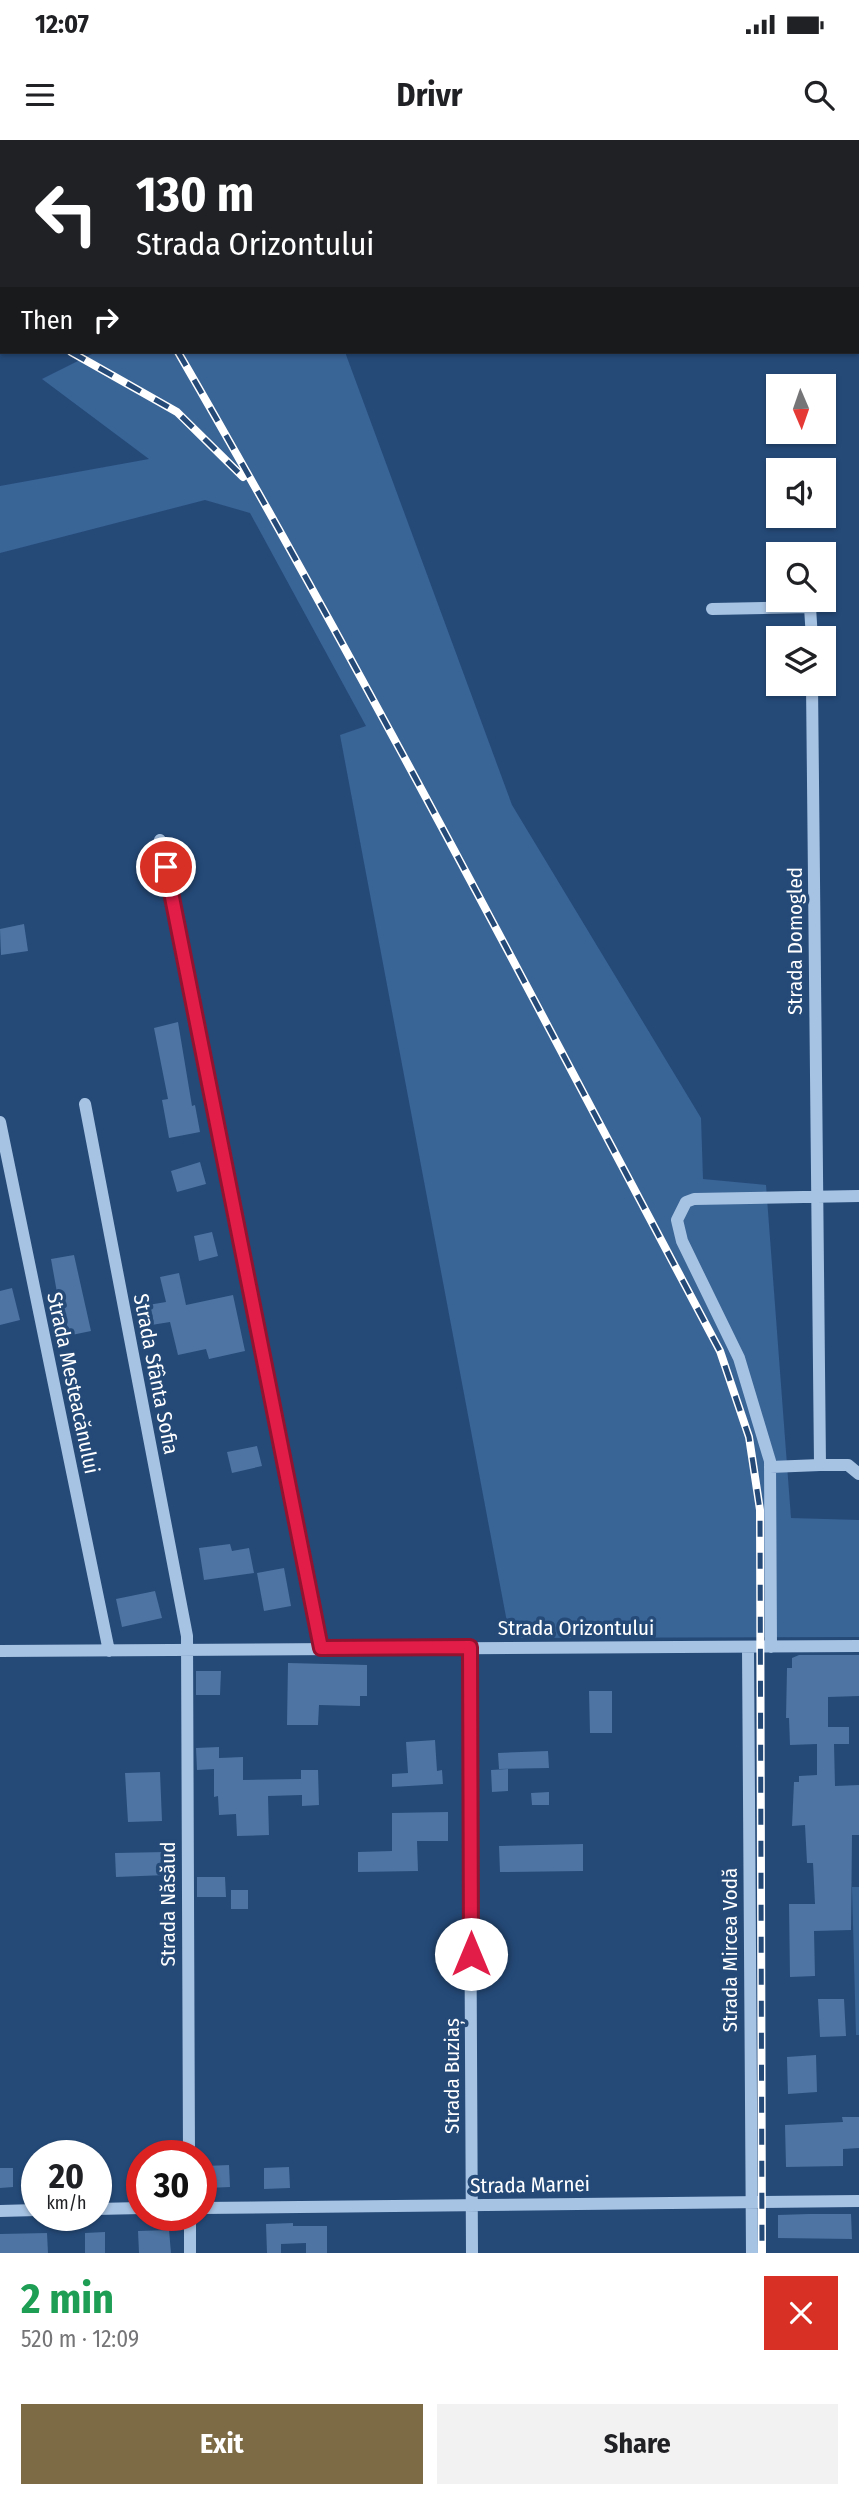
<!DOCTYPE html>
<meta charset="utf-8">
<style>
body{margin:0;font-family:"Fira Sans Condensed",sans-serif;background:#f2f2f2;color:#202124;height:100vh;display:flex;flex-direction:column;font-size:26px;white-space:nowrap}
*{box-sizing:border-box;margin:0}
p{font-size:23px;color:#757577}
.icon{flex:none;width:38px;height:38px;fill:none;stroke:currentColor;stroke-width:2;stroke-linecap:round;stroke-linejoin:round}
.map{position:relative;height:2113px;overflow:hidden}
.side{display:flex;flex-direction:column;background:#fff;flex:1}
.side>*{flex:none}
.hud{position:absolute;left:0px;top:0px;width:859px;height:214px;box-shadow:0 2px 5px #0004;background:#202124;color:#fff;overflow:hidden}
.needle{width:46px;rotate:178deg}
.fabs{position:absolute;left:766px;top:234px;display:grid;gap:14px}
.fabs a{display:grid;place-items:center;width:70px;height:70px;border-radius:0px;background:#fff;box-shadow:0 2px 5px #0004;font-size:35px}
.speed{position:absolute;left:21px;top:2000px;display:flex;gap:14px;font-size:35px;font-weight:700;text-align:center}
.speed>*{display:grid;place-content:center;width:91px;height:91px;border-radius:50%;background:#fff;box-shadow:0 2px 5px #0004;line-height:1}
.speed small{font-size:18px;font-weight:400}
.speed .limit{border:10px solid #d22;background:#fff;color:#111}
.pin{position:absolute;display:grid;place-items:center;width:60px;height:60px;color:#fff;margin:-30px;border:4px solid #fff;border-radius:50%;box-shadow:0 2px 7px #0007}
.me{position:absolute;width:77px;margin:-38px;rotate:0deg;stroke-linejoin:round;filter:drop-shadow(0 0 5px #0008)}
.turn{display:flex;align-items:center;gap:24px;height:147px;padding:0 21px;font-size:32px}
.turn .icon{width:91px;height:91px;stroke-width:2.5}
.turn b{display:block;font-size:49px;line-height:60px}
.then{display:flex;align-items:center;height:66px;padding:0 21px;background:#0003;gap:14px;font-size:26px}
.round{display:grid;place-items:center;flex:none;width:74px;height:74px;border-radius:0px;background:#f2f2f2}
.summary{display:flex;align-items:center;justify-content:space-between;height:119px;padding:0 21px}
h1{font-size:42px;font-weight:700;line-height:52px;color:#1e9e55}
.action{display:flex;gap:14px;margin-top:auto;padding:14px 21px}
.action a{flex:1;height:80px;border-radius:0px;background:#7c6b44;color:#fff;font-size:28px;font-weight:700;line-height:80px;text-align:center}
.action a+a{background:#f2f2f2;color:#202124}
.status{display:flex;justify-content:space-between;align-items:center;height:49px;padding:0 35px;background:#fff;direction:ltr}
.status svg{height:19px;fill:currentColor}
header{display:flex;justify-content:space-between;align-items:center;height:91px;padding:0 21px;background:#fff;font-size:32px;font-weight:700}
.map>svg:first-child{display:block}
.green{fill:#396496}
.building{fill:#4d74a2}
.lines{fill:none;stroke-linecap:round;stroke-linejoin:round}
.minor{stroke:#a7c3e3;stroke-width:12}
.rail-casing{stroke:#fff;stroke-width:8}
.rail{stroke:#254a78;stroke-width:5;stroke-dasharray:16;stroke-linecap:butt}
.route-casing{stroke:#92132f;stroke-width:18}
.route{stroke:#e11d48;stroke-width:12}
.labels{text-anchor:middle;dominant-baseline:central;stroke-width:7;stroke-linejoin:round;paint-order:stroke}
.street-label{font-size:21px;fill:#fff;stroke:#254a78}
</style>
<div class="status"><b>12:07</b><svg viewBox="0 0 49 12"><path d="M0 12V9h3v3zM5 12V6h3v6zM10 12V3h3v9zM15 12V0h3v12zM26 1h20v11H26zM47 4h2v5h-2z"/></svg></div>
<header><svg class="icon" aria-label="menu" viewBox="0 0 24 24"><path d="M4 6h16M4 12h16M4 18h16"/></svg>Drivr<svg class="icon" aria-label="search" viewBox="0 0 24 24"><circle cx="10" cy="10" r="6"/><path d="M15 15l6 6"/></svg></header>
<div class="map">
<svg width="859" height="2113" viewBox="0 0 859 2113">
<rect width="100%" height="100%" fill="#254a78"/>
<path class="green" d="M96,212H345L512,665L701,978L703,1039L766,1045L791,1378L859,1380V1497L510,1498L340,595L366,586L250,373L205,360L0,413V346L149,319L42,239Z
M852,1747H859V1895H856Z"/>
<path class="building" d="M24,784L28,811L1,815L0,789Z
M178,882L192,966L195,965L200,992L169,998L162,960L168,959L154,888Z
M200,1022L206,1044L177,1052L171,1031Z
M212,1092L218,1116L199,1121L194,1096Z
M74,1115L91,1191L62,1197L57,1176L61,1175L51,1119Z
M179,1133L186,1165L233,1155L245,1211L209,1219L206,1209L178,1215L170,1182L139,1187L136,1167L166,1162L160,1137Z
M12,1148L20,1180L0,1185V1151Z
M257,1306L262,1326L232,1333L227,1312Z
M230,1404L232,1411L249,1408L254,1433L204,1440L199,1408Z
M284,1428L291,1466L264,1471L257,1433Z
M155,1451L162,1478L122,1487L116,1459Z
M799,1515H859V1556L828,1557V1587H849V1604H834L835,1646L859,1645V1695H852L851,1790L814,1791L815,1836L790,1837L789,1764H815L813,1723H807L805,1685L792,1686L794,1642H799V1636L817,1635V1604L790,1605L789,1578H786L787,1528H792V1518Z
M288,1523L367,1525V1556H360V1566L319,1565L318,1585H287Z
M196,1531H221L220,1555H196Z
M589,1551H612V1593H590Z
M435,1600L437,1631L442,1630L443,1644L392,1647V1634L408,1633L406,1602Z
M219,1607V1618L243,1617V1640L301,1639V1630H318L319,1665L302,1666V1655L268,1656L269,1695L237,1696L236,1674L219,1675L218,1656L214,1657V1629L197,1630L196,1608Z
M548,1611L549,1628L499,1629L498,1613Z
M508,1629V1651L492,1652L491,1630Z
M160,1632L162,1681L128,1682L125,1633Z
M549,1652V1665H532L531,1653Z
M448,1672V1701H417L418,1731L358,1732V1712L392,1711V1673Z
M583,1704V1731L500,1732L499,1706Z
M166,1712V1735L116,1737L115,1713Z
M197,1737H225L226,1757H197Z
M231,1750H248V1769H231Z
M818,1859H844L846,1896L820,1897Z
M816,1915L817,1952L788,1954L787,1917Z
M842,1977H859V2008L843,2009V2026L786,2027L785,1985L843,1982Z
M229,2025L230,2047L207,2048L206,2026Z
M289,2027L290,2048L264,2049V2028Z
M0,2028H13V2047L0,2048Z
M809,2074H851L852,2099L778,2098V2075Z
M293,2083V2086H327V2113H306V2103L281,2104V2113H267L266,2084Z
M169,2090L171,2113H139L138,2091Z
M105,2092V2113H85V2093Z
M47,2093L48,2113H0V2094Z"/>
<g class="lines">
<path class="minor" d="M712,469L810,467L812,499
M812,544L820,1325H848L859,1334
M160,700L321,1508
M85,964L187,1496L189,2016
M0,982L109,1511
M770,1327L820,1325
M469,1507L472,2113
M748,1507L752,2113
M771,1507L770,1321L739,1218L682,1101L677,1080L686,1062L694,1059L859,1056
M0,1511L859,1506
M201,2068L859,2061
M96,2069L142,2068
M0,2071L37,2070
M190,2113V2076"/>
<g class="rail-casing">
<path id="rail" d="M60,0L61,2
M0,171L2,172
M0,188H2
M71,212L177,272L243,337
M178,212C368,540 542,876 720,1211L749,1297L760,1370L762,2113"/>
</g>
<use href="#rail" class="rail"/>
</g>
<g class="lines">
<g class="route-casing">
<path id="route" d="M166,727L321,1508L470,1507L471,1814"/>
</g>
<use href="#route" class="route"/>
</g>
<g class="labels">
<g class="street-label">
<text transform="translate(795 801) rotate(-90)">Strada Domogled</text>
<text transform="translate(156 1234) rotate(79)">Strada Sfânta Sofia</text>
<text transform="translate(73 1243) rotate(78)">Strada Mesteacănului</text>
<text x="576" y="1488">Strada Orizontului</text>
<text transform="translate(168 1764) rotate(-90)">Strada Năsăud</text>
<text transform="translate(730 1810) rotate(-90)">Strada Mircea Vodă</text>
<text transform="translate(452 1936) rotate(-90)">Strada Buziaș</text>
<text transform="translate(530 2045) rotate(-1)">Strada Marnei</text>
</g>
</g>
</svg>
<div class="fabs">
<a><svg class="needle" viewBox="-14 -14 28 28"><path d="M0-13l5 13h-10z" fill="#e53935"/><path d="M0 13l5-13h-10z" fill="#757577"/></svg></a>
<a><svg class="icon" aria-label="sound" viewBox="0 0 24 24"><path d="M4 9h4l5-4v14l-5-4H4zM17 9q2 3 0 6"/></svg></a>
<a><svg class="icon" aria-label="search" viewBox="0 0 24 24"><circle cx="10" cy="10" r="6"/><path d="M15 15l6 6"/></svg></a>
<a><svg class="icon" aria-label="layers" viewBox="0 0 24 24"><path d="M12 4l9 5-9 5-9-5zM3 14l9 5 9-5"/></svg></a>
</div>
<div class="speed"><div>20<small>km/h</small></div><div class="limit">30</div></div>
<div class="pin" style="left:166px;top:727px;background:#d93025"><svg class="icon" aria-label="arrive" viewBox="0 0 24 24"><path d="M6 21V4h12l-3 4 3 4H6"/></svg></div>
<svg class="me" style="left:471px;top:1814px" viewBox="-20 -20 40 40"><circle r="19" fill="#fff"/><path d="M0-13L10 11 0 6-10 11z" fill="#e11d48"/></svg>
<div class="hud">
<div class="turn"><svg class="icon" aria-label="left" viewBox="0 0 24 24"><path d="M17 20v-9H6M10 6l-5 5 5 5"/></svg><div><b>130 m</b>Strada Orizontului</div></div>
<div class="then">Then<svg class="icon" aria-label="right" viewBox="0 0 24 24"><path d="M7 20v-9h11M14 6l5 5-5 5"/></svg></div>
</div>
</div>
<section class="side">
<div class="summary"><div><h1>2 min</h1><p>520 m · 12:09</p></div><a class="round" style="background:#d93025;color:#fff"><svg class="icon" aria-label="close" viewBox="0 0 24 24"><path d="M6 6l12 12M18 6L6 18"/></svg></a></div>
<div class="action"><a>Exit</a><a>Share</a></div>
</section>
